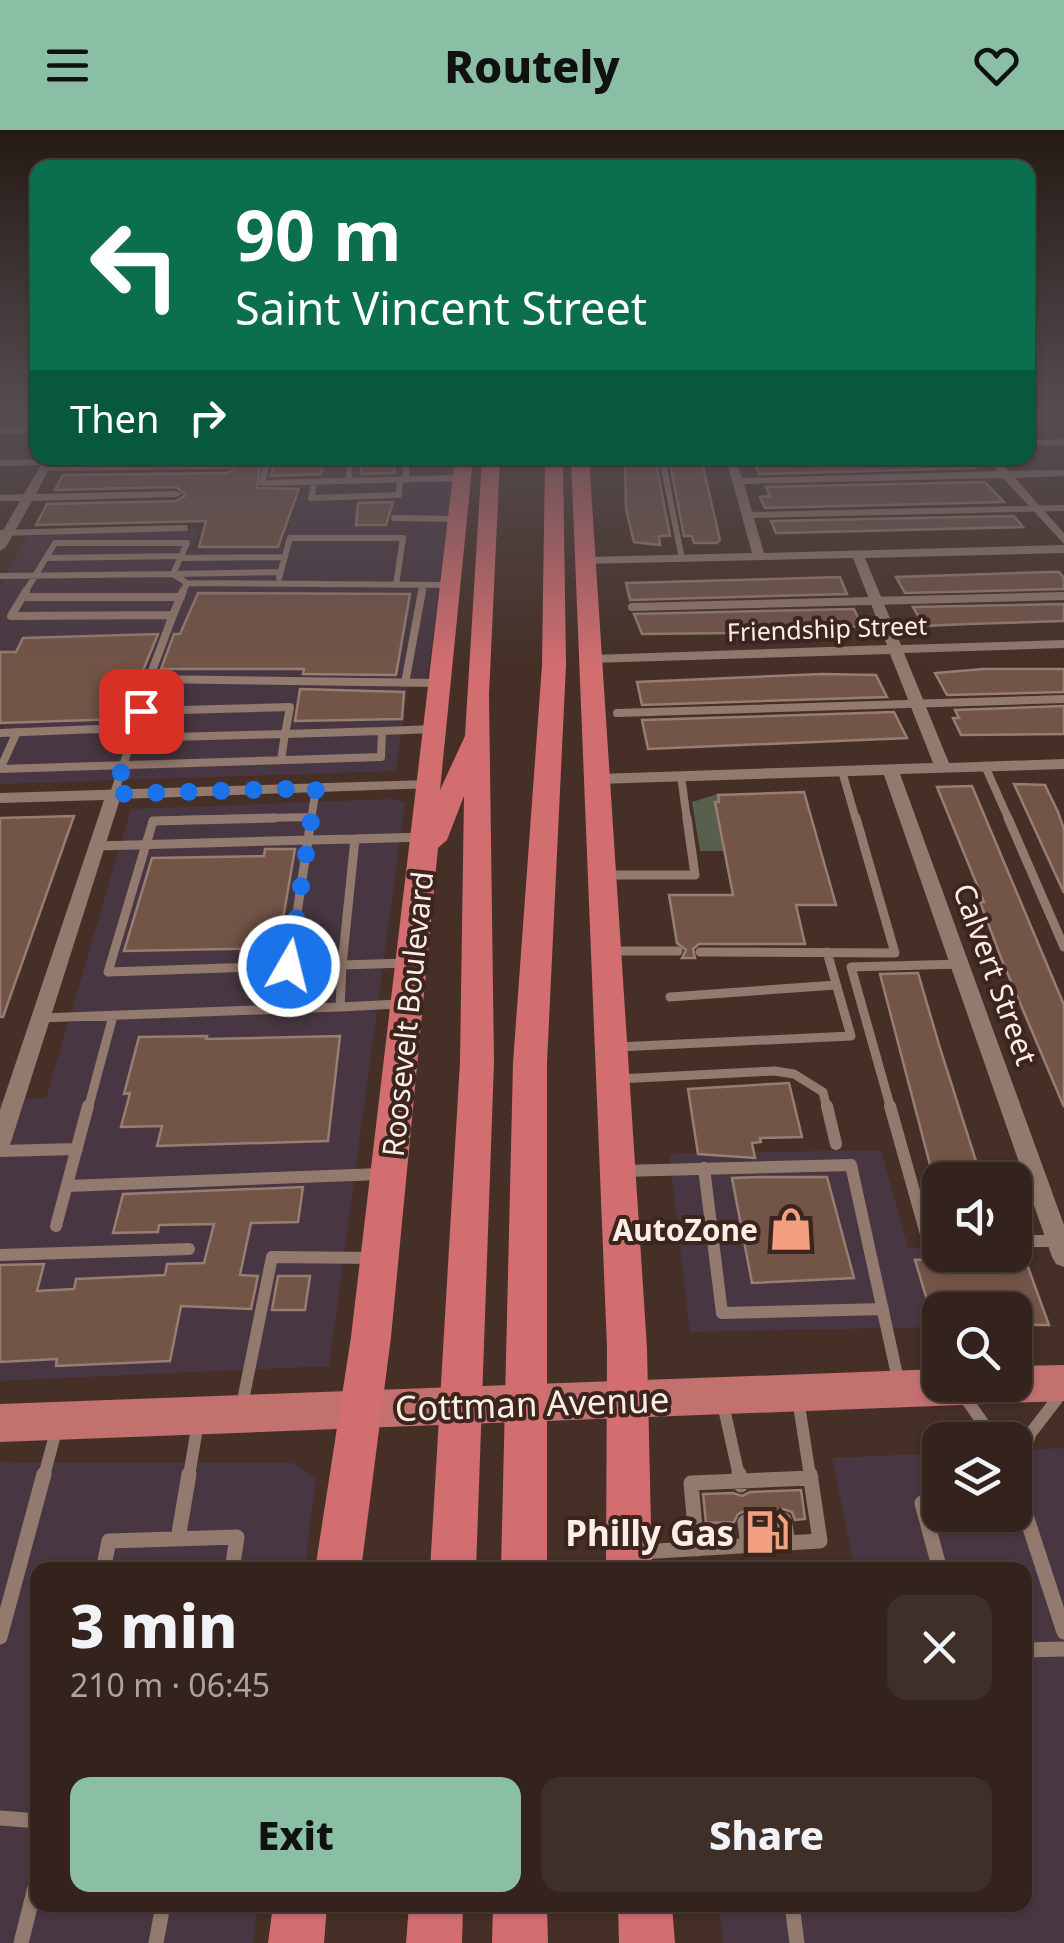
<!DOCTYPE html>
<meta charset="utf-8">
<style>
body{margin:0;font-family:"Noto Sans",sans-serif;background:#3f2f29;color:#f1f3f6;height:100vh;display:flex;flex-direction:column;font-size:38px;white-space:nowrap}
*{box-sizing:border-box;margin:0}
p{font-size:32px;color:#a9a4a3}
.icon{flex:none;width:55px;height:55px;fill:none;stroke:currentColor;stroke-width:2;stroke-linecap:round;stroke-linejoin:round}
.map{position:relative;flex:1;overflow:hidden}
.panel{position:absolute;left:30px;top:1432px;width:1002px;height:350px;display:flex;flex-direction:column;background:#34231c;border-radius:20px;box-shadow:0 2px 8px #0004,0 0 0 2px #4e403b}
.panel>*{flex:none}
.top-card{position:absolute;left:30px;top:30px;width:1005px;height:305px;border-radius:20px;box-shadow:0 2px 8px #0004,0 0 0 2px #4e403b;background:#0b6e4f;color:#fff;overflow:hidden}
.fabs{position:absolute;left:922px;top:1032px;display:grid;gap:20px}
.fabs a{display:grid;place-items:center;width:110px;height:110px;border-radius:20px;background:#34231c;box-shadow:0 2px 8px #0004,0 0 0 2px #4e403b;font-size:50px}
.pin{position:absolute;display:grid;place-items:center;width:85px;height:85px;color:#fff;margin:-42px;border-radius:20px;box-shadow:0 5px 15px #0006}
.me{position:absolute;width:110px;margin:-55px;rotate:8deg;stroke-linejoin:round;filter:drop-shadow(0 0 8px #0008)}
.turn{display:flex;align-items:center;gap:35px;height:210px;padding:0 40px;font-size:45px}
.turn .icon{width:130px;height:130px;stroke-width:2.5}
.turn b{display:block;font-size:70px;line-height:85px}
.then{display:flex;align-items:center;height:95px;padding:0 40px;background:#0003;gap:20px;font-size:38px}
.round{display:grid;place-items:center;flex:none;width:105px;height:105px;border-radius:20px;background:#3f2f29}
.summary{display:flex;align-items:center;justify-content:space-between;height:170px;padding:0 40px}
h1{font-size:60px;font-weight:800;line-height:75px}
.action{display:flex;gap:20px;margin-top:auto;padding:20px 40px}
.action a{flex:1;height:115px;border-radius:20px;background:#8abfa5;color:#111;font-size:40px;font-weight:800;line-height:115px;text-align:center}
.action a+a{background:#3f2f29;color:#f1f3f6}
header{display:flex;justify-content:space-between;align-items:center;height:130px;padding:0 40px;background:#8abfa5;color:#111;font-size:45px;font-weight:800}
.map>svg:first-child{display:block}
.commercial{fill:#483742}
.green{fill:#585f4d}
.building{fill:#735548;stroke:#977d72;stroke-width:2.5}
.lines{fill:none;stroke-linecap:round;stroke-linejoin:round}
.service-far4{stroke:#937a6e;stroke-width:6}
.service-far3{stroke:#937a6e;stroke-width:8}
.service-far2{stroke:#937a6e;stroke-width:9}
.service-far1{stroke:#937a6e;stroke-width:12}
.service{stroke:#937a6e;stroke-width:15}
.minor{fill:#937a6e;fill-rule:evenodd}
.tertiary{fill:#937a6e;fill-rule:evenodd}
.primary{fill:#c3716f;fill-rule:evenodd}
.trunk{fill:#d36e70;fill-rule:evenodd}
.route{stroke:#1a73e8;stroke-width:18;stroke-dasharray:0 32.4}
.labels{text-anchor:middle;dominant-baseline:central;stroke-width:8;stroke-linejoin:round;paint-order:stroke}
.far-street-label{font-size:25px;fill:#fcede7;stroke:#3b251c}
.street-label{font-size:30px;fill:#fcede7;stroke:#3b251c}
.poi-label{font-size:30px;font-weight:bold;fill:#fcede7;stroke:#3b251c;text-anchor:end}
.near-street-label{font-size:35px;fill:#fcede7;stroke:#3b251c}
.near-poi-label{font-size:35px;font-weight:bold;fill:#fcede7;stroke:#3b251c;text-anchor:end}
</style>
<header><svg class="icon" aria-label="menu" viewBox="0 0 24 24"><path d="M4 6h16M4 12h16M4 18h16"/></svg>Routely<svg class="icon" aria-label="heart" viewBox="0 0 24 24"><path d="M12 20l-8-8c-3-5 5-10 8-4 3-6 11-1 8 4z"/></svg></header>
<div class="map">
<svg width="1064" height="1813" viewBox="0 0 1064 1813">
<rect width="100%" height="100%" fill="#452f26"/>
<path class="commercial" d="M71,328H456L426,557H408L396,641L0,654V604L4,596L0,595V457L27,406L200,399L192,419L280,417L303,358L238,356L243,333L66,336Z
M391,669L405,672L329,1236L0,1251V970L46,968L131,679Z
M881,1020L908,1118L940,1117V1125H1015V1116H1021L1049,1195H1015V1180H940V1197L690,1202L669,1024Z
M1064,1318V1813H723L719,1775H1025V1440H855L832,1328L940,1323V1385H1015V1320Z
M0,1332L293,1333L316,1348L304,1440H38V1775H258L253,1813H0Z"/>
<path class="green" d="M718,664L719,672L715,673L725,721H700L692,672Z"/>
<path class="building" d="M73,328H261L257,358L299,359L278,417H199L206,391L36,395L47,374L176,371L186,365L176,357L55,360L63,345L228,343L235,337L228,329L71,331Z
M275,328H324L321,344L271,346Z
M362,328H395L394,343L361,344Z
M625,328H655L670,406H659L660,415L634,412L626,379Z
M669,328H698L702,332L720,410L717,413H694L692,406H684Z
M752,328H966L975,338L759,344Z
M985,352L1004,372L765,378L760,367L770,366L766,357Z
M393,372L386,395H356L358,373Z
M1014,386L1023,397L783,403H776L771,391Z
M1049,442H1059L1064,448V459L905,463L896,447Z
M840,447L847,464L630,470L626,453Z
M198,463L410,464L396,545L303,544L304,539H161L174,504H180Z
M1064,474V491L968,494L924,496L913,477Z
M854,479L862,496L738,503L642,504L634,484Z
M158,504L123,589L0,593V522H16L23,508Z
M983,539H1064V562L947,565L935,543Z
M822,544L876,545L887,567L642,575L637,552Z
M300,559L404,562L402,589L295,591Z
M1064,576V604L961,605L953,588H959L955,580Z
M894,582L907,608L648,619L642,590Z
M1014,654L1045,655L1058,682L1064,699V763Z
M972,656L1064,875V977L1001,828L980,772H984L937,657Z
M804,662L836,775H796L805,814H699L693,819L695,828H682L686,820L677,813L669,765H733L715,672H719L718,665Z
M74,686L3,887H0V688Z
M265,719H295L278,818L124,821L152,728L264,726Z
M918,843L940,918L982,1050H934L880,844Z
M207,906L206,909L340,906L328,1011L157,1016L162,996L121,997L130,963L124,964L139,907Z
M789,953L802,1007L760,1008L761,1012L752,1013L755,1028L698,1024L688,959Z
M759,1047H827L854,1148L752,1153L732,1048Z
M303,1057L298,1092L251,1093L240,1145L258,1146L251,1179L181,1176L170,1231L56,1236L57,1229L0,1232V1135L44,1134L37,1161L74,1159L76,1149L165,1145L167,1134L204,1133L214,1094L159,1095L158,1102L113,1103L123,1064Z
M1024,1126L1049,1195H1015V1180H930L915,1130Z
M278,1146H310L305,1180H272Z
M801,1360L805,1389L795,1390L792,1382L783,1379L776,1382L773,1390L756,1391L753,1385L745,1381L738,1384L734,1392L706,1393L703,1364L733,1363L742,1366L750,1362Z"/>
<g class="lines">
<path class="service-far4" d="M1028,313L1064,312
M268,328L262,353L461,348
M406,328V350
M662,328L682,429
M0,333L48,332
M44,338L228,336
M349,351L350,328
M314,352L311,368L399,365L400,350
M747,385L1064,378
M394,388L457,389
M0,403L185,398
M46,428L181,426
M180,428L285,427
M0,446L173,444L187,453L450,455
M279,448L290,408H403L396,455
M24,464L55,413H187L173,444L280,442
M182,464L187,453
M421,464L423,455"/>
<path class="service-far3" d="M26,461L11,486L173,485L183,461
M23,467H181
M632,477L1064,466
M173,485L149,549L439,553
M405,553L422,461
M290,577L285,604L132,608L141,581Z
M617,583L1064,569
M382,601L434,599
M17,602L0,639L381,627L382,601L285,604
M0,603L97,599L132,608L114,664
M281,630L285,604
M985,636L1009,690
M842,641L856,690
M681,646L687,690
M176,690L311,687
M311,690L316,658"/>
<path class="service-far2" d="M275,688L153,691L108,842L289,836
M1008,688L1064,817
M97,716L308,710L311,688
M607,745H695L687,688
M607,821H678
M700,822L895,823L856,688
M406,833L342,835L355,709L424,707
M670,867L836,855
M340,877L399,874
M40,888L340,877L342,835L289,836L308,710L355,709
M617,917L851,906L827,822
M618,949L775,941L794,944L823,962L827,979
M88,979L113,886
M891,979L851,837L962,834"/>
<path class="service-far1" d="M827,976L836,1014
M890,976L928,1111H940
M0,1021L77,1019
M704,1038L722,1183L883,1179
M622,1041L851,1035L899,1254
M67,1056L381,1044
M56,1096L88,976
M1015,1111H1058
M0,1125L189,1119
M964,1266L995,1310
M798,1269L810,1346
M723,1274L739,1346
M242,1275L272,1127L374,1128
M44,1346L56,1301
M189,1346L198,1292
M1020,1346L1030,1304L1064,1260"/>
<path class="service" d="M739,1344L741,1355
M1015,1352L1064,1502
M1019,1359L1020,1344
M922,1373L940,1440
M784,1390L788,1413
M745,1392L748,1416
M178,1409L189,1344
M697,1419L691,1353L811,1348
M641,1422L820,1411L810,1344
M103,1440L109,1411L237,1407L232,1440
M0,1507L44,1344
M1025,1520L1064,1519
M0,1688L38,1691
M792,1775L797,1813
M21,1813L38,1745
M156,1813L163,1775"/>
<path class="minor" d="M45,328H55L36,364L176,361L182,364L176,367L32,371L6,417L0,421V406L20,371H0V365L24,364Z
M726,328H736L742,348L997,341L986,328H996L1009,341L1064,340V346L1015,348L1064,403V414L1003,348L744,354L764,423L1064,415V423L865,428L901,515L1064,510V518L904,523L949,633L1064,629V639L900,644L1064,1095V1137L1056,1134L1052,1127L884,645L597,654L589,649L597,644L933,633L890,524L591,533L584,529L591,525L887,515L853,428L582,434L580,431L586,427L752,423Z
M427,650L435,655L433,658L120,669L11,1012L8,1018L0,1021V980L104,670L0,673V663Z"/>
<path class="tertiary" d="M38,295V303L0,304V296Z"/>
<path class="primary" d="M1064,1235V1271L0,1312V1274L940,1239V1255H1015V1236Z"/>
<path class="trunk" d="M455,328H473L440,660L465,606L482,328H500L489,565L494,932L476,1440H430L460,932L464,666L447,710L438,718L391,1207L361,1440H315L351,1207Z
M545,328H563L566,535L547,933V1440H501L513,933L542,535Z
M571,328H589L647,1218L652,1440H606L607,1218Z
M273,1775H327L324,1813H268Z
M409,1775H463L462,1813H406Z
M493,1775H547L548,1813H492Z
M618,1775H672L675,1813H619Z"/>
</g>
<linearGradient id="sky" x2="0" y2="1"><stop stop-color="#261a15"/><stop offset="0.53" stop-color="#564d52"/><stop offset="1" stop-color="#564d52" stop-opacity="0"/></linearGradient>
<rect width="1064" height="538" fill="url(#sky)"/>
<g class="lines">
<path class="route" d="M141,581L114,664L316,658L289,836"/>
</g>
<defs>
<g id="shop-bare" transform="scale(3.45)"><path d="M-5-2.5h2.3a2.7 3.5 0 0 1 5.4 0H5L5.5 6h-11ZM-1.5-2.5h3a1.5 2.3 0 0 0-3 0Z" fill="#f2a080" stroke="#3b251c" stroke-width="2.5" paint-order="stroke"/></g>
<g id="fuel-bare" transform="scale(3.45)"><path d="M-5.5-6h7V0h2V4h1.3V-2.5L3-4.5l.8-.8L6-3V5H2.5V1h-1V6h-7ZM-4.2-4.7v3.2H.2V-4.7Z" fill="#f2a080" stroke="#3b251c" stroke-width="2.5" paint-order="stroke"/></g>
</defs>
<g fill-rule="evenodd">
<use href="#shop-bare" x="791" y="1099"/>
<use href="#fuel-bare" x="767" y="1402"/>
</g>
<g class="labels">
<g class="far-street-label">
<text transform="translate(827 498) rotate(-2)">Friendship Street</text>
</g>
<g class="street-label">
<text transform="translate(996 844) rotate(70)">Calvert Street</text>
<text transform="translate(407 884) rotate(-84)">Roosevelt Boulevard</text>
</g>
<g class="poi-label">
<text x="758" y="1099">AutoZone</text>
</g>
<g class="near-street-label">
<text transform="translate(532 1273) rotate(-2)">Cottman Avenue</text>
</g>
<g class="near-poi-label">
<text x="734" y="1402">Philly Gas</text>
</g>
</g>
</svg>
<div class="fabs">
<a><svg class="icon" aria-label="sound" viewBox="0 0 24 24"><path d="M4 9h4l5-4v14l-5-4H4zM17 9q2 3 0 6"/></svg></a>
<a><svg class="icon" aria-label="search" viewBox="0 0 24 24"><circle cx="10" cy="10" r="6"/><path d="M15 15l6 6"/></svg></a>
<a><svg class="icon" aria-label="layers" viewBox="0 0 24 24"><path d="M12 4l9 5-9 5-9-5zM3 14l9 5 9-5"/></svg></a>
</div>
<div class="pin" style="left:141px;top:581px;background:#d93025"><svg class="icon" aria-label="arrive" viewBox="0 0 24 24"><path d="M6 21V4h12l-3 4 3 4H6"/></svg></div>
<svg class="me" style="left:289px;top:836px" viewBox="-20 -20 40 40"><circle r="17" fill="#1a73e8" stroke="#fff" stroke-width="3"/><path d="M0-11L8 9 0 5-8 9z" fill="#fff"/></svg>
<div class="top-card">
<div class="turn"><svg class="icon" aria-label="left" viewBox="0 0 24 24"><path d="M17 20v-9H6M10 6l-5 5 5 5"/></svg><div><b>90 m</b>Saint Vincent Street</div></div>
<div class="then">Then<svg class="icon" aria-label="right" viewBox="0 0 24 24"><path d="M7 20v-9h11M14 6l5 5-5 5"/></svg></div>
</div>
<section class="panel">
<div class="summary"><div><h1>3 min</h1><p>210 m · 06:45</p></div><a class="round"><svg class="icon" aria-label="close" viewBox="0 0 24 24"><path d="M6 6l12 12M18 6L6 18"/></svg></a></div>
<div class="action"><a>Exit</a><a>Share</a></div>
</section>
</div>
